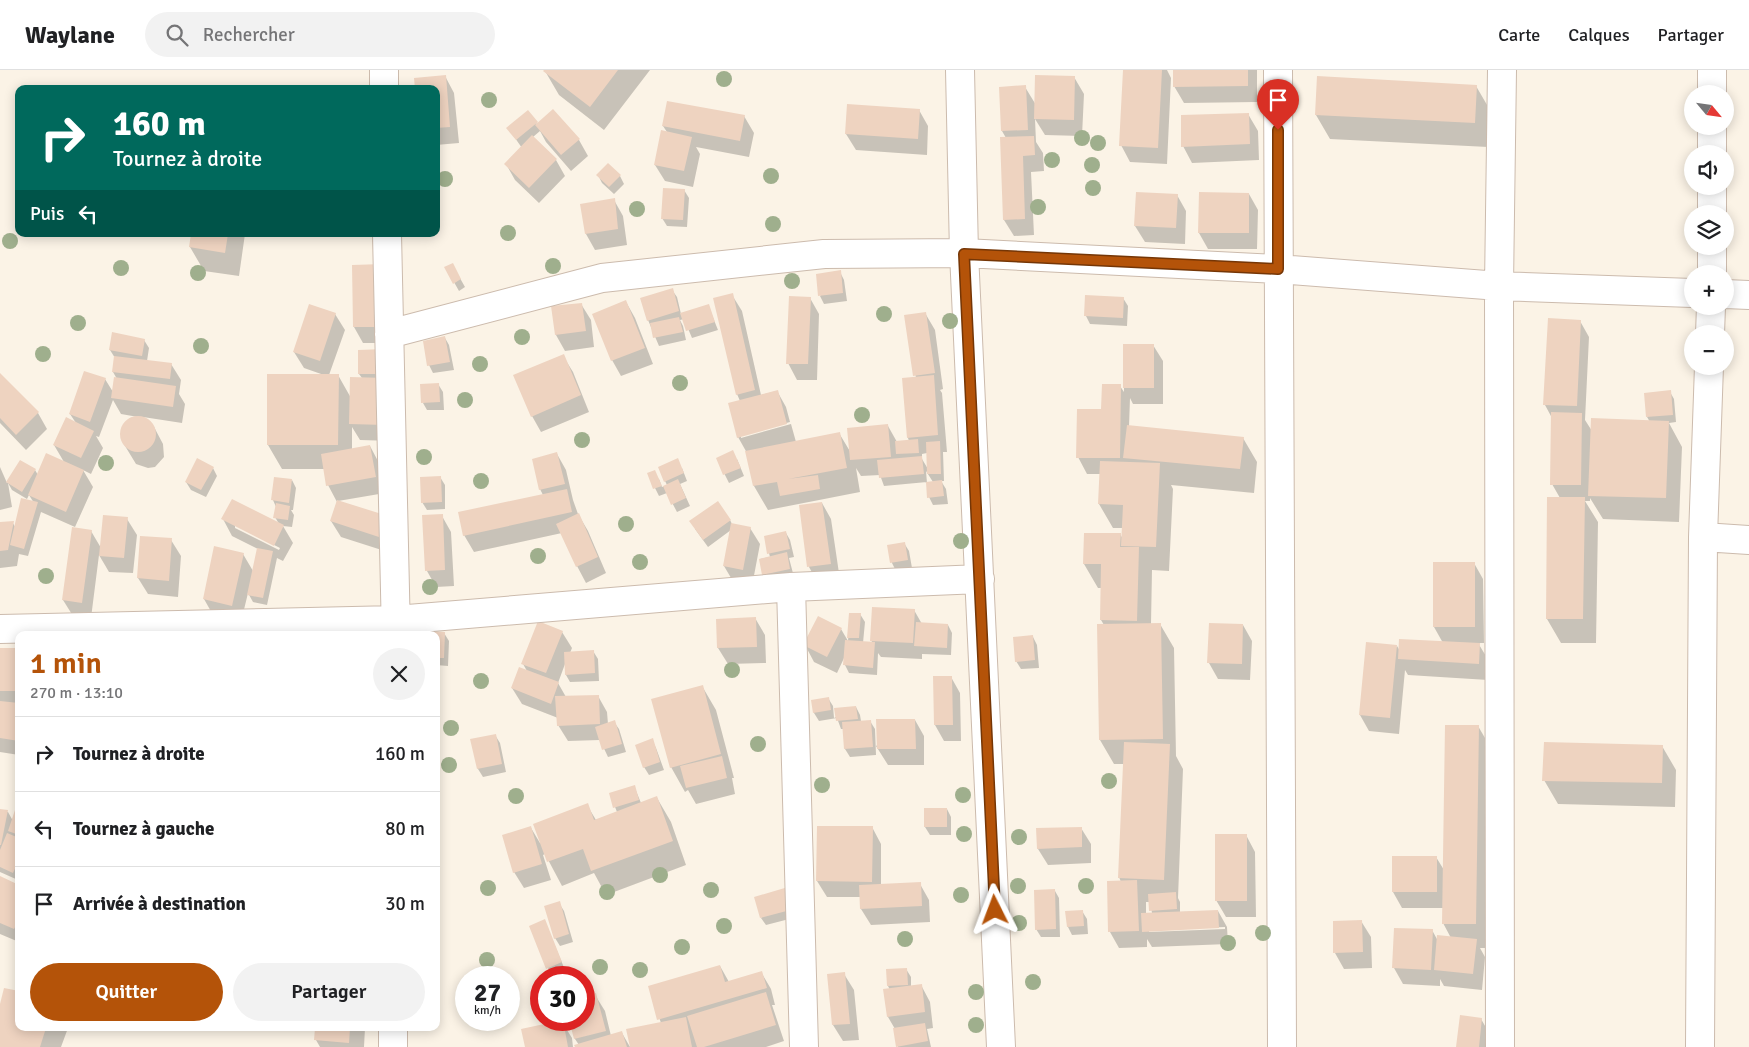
<!DOCTYPE html>
<html lang="fr">
<meta charset="utf-8">
<style>
body{margin:0;font-family:Signika,sans-serif;background:#f2f2f2;color:#202124;height:100vh;display:flex;flex-direction:column;font-size:19px;white-space:nowrap}
*{box-sizing:border-box;margin:0}
p{font-size:16px;color:#757577}
.icon{flex:none;width:28px;height:28px;fill:none;stroke:currentColor;stroke-width:2;stroke-linecap:round;stroke-linejoin:round}
.map{position:relative;flex:1;overflow:hidden}
.sheet{position:absolute;left:15px;top:561px;width:425px;height:400px;display:flex;flex-direction:column;background:#fff;border-radius:10px;box-shadow:0 2px 12px #0003}
.sheet>*{flex:none}
.banner{position:absolute;left:15px;top:15px;width:425px;height:152px;border-radius:10px;box-shadow:0 2px 12px #0003;background:#00695c;color:#fff;overflow:hidden}
.needle{width:32px;rotate:119deg}
.tools{position:absolute;left:1684px;top:15px;display:grid;gap:10px}
.tools a{display:grid;place-items:center;width:50px;height:50px;border-radius:50%;background:#fff;box-shadow:0 2px 12px #0003;font-size:25px}
.speed{position:absolute;left:455px;top:896px;display:flex;gap:10px;font-size:25px;font-weight:700;text-align:center}
.speed>*{display:grid;place-content:center;width:65px;height:65px;border-radius:50%;background:#fff;box-shadow:0 2px 12px #0003;line-height:1}
.speed small{font-size:12px;font-weight:400}
.speed .limit{border:8px solid #d22;background:#fff;color:#111}
.pin{position:absolute;display:grid;place-items:center;width:42px;height:42px;color:#fff;margin:-51px -21px;border-radius:50% 50% 50% 0;rotate:-45deg;box-shadow:0 0 5px #0007}
.pin .icon{rotate:45deg}
.me{position:absolute;width:55px;margin:-28px;rotate:357deg;stroke-linejoin:round;filter:drop-shadow(0 0 4px #0008)}
.turn{display:flex;align-items:center;gap:18px;height:105px;padding:0 15px;font-size:22px}
.turn .icon{width:65px;height:65px;stroke-width:2.5}
.turn b{display:block;font-size:35px;line-height:42px}
.then{display:flex;align-items:center;height:48px;padding:0 15px;background:#0003;gap:10px;font-size:19px}
.round{display:grid;place-items:center;flex:none;width:52px;height:52px;border-radius:26px;background:#f2f2f2}
.summary{display:flex;align-items:center;justify-content:space-between;height:85px;padding:0 15px}
h1{font-size:30px;font-weight:600;line-height:38px;color:#b45309}
.action{display:flex;gap:10px;margin-top:auto;padding:10px 15px}
.action a{flex:1;height:58px;border-radius:30px;background:#b45309;color:#fff;font-size:20px;font-weight:600;line-height:58px;text-align:center}
.action a+a{background:#f2f2f2;color:#202124}
ul{padding:0;list-style:none}
li{display:flex;align-items:center;gap:15px;height:75px;padding:0 15px;border-top:1px solid #e0e0e0}
li div{flex:1}
li b{display:block;font-size:19px}
li em{font-style:normal}
header{display:flex;align-items:center;gap:30px;box-sizing:border-box;height:70px;padding:0 25px;background:#fff;border-bottom:1px solid #e0e0e0}
header strong{font-size:24px}
nav{display:flex;gap:28px;margin-inline-start:auto;font-size:18px}
.search{width:350px;height:45px;background:#f2f2f2;display:flex;align-items:center;gap:12px;box-sizing:border-box;padding:0 18px;border-radius:28px;color:#757577;font-size:19px}
.map>svg:first-child{display:block}
.shadow{fill:#0003;fill-rule:evenodd}
.building{fill:#eed3c0}
.lines{fill:none;stroke-linecap:round;stroke-linejoin:round}
.minor-casing{stroke:#ccbbad;stroke-width:30}
.minor{stroke:#fff;stroke-width:28}
.tree{fill:#9faf8d}
.route-casing{stroke:#753606;stroke-width:12}
.route{stroke:#b45309;stroke-width:9}
</style>
<header>
<strong>Waylane</strong>
<div class="search"><svg class="icon" aria-label="search" viewBox="0 0 24 24"><circle cx="10" cy="10" r="6"/><path d="M15 15l6 6"/></svg>Rechercher</div>
<nav><a>Carte</a><a>Calques</a><a>Partager</a></nav>
</header>
<div class="map">
<svg width="1749" height="977" viewBox="0 0 1749 977">
<rect width="100%" height="100%" fill="#fbf3e6"/>
<path class="shadow" d="M546,0H650L604,60L559,25L545,1Z
M1125,0H1167L1171,8L1167,94L1130,92L1121,75Z
M1174,0H1257V32L1184,33L1174,16Z
M445,6L454,23L459,73L436,75V19Z
M1074,7L1084,24L1082,66L1045,65L1035,49L1036,72L1043,83L1044,101L1031,102L1034,165L1014,166L1004,150L1006,68L1002,61L1025,17L1036,35Z
M1476,16L1490,40L1488,77L1330,69L1316,45Z
M919,40L928,56L927,85L856,80L846,64Z
M1248,44L1258,61L1259,90L1192,93L1183,76Z
M744,46L754,63L749,87L696,77L700,84L693,117L665,111L655,95L667,62L663,56Z
M536,53L538,55L579,70L588,86L571,101L546,72L540,61L533,67L556,90L565,106L539,133L515,110L506,94L522,78L508,58Z
M598,105L620,106L624,114L614,124L602,113Z
M684,120L689,128L687,157L667,156L662,148Z
M1249,124L1258,140L1257,179H1208L1199,163Z
M1177,125L1186,141L1185,174L1145,172L1135,156Z
M614,130L623,146L627,175L595,180L586,164L582,135Z
M192,164H245L239,206L204,201L190,177Z
M452,194L465,217L459,221L446,198Z
M353,196L392,273H363L354,257Z
M840,202L844,210L847,231L824,234L820,226Z
M672,220L677,227L681,244L708,235L718,260L692,268L684,249L680,250L683,256L686,270L659,276L648,250Z
M732,225L742,241L761,325L777,321L786,337L790,352L741,365V368L791,354L796,372L839,363L851,383L888,356L897,372L909,371L908,368L903,309L916,308L906,247L925,243L935,260L943,319L940,320L942,323L947,382H943L944,411H941L946,419L948,434L933,435L929,427L927,412L884,416L880,405L861,406L856,398L860,422L768,440L754,416L747,383L738,367L740,331L737,324ZM927,383L928,399L922,389V384ZM926,401L933,412L927,413Z
M810,228L819,244L817,310H797L788,293Z
M1123,228L1128,236L1127,256L1090,254L1086,246Z
M626,232L635,248L653,294L621,306L612,290Z
M581,234L591,250L594,277L565,281L556,265L552,238Z
M335,244L345,260L329,305H338L351,328L362,308L359,304V281L385,280L394,371L360,370L352,357V380L370,376L379,393L385,423L338,431L388,447L391,483L341,467L331,451L337,432L328,415L325,399H282L268,375L324,305L304,298L294,282Z
M1580,251L1589,267L1585,350L1592,361L1650,352L1647,347L1670,322L1674,329L1676,352L1669,353L1682,377L1679,452L1603,449L1590,428V431H1585L1598,452L1596,573H1561L1547,549L1560,428L1552,414V348L1545,335Z
M445,268L449,275L454,300L433,303L429,295Z
M144,270L149,278L147,291L171,294L181,310L179,324L185,334L182,353L143,347L154,357L163,374L164,387L155,397L148,398L136,394L122,371V358L130,348L138,347L121,344L113,330L99,367L96,366L103,378L91,404L83,400L93,417L75,457L41,442L28,486L19,484L17,496L0,498V454L13,453L15,457L34,433L29,425L27,429L12,420L8,413L12,437L0,440V397L7,413L35,400L38,405L64,392L54,375L76,353L70,344L105,309L113,322L117,309L113,302L115,288L110,280Z
M1124,275H1153L1163,291V334H1133L1130,328L1129,357L1243,368L1257,392L1254,423L1171,415L1173,419L1169,501L1152,500L1151,554H1160L1174,578L1176,686L1183,699L1178,828L1180,832V842L1218,841L1227,857L1228,874L1152,877L1147,869V877L1119,878L1110,862L1121,812L1119,807L1124,694H1114L1100,670L1104,555L1101,550L1102,518H1098L1084,494L1120,464L1123,469V458H1113L1099,434L1101,404H1087L1078,387L1102,340L1120,316L1124,322ZM1146,832H1150L1152,843L1146,844ZM1225,857V859L1149,862V860Z
M563,286L573,302L589,342L541,362L532,346Z
M0,305L38,343L47,359L26,380L0,353Z
M438,314L443,322L444,340H427L423,333Z
M557,384L566,400L573,430L578,444L588,461L606,503L586,513L577,496L562,463L474,482L464,465L543,425L540,419Z
M717,389H737L744,406L729,413Z
M213,398L217,406L206,427L191,420L186,412Z
M682,398L687,411L680,414L690,436L677,442L667,423L659,426L648,404L659,409L662,417L667,415L665,411Z
M440,407L445,415V439L427,440L422,432Z
M292,410L296,418L293,440H291L294,445L292,457L283,456L293,473L283,491L277,488L267,535L253,532L248,523L241,552L213,545L204,529L243,484L253,501L258,479L232,466L223,449L279,454L275,447L276,437L273,430ZM235,455L280,478L279,480L235,458Z
M822,433L831,449L840,510L818,513L809,497Z
M442,446L451,462L454,516L436,517L427,501Z
M127,449L137,465L133,503L109,502L99,485L91,548L73,546L63,530L91,461L101,478Z
M730,450L732,454L750,458L760,474L752,516L734,513L724,496L731,460L708,477L695,459Z
M786,463L790,470L794,487L789,488L794,507L768,513L763,505L760,489L770,487L765,467Z
M171,470L181,486L178,527L148,524L138,508Z
M904,473L909,481L912,498L896,501L892,493L889,476Z
M1474,493L1483,509L1484,573H1478L1489,591L1488,610L1408,605L1405,600L1399,664L1369,661L1360,645L1397,576L1400,581L1443,573L1434,557Z
M914,540L922,554L948,555L952,563L951,585L922,584V589L881,587L878,583L877,605L849,603L845,595V586L837,603L814,592L805,575L841,559L848,571L850,544H860L865,552L863,573L873,574L871,570Z
M755,548L765,565L766,593L728,594L718,578L717,550Z
M1243,555L1252,571L1250,610L1218,609L1209,593Z
M562,562L572,578L570,583L593,581L598,589L599,611L570,612L566,605L565,594L558,613L566,627L598,626L607,642L608,654L614,652L619,659L626,682L608,687L600,670L568,671L558,655V648L522,634L512,618L527,601L523,594Z
M444,563L449,571L448,596L436,595V565H426Z
M1033,567L1037,575L1039,598L1021,599L1016,591Z
M0,579H19V685L0,682Z
M934,607H951L960,623L961,671H944L935,655Z
M702,616L716,640L734,708H732L735,724L696,734L688,720L685,722L671,697Z
M828,628L833,636L834,648L856,637L860,645L861,651H870L875,659L876,685L850,687L845,679L844,659H841L837,648L819,651L814,643L812,631Z
M915,650L924,666V695H888L876,676Z
M1478,656L1492,680L1490,878H1480L1485,887L1482,920L1444,916L1440,909V916L1403,914L1394,898L1432,860L1438,871L1451,868L1443,853V838H1402L1393,822L1436,787L1444,800Z
M495,665L500,673L506,702L483,707L478,699L472,670Z
M652,670L656,678L664,700L649,705L644,697Z
M1662,676L1676,700L1675,737L1558,734L1544,710Z
M634,716L641,733L657,728L671,752L686,795L606,825L594,803L562,816L545,784L543,785L551,810L524,818L514,802L531,758L540,773L587,735L596,750L617,742L610,724Z
M19,736V807L18,810L0,802V740L8,742L13,751Z
M947,739L951,747V765H930L925,757Z
M872,757L881,774V815L920,814L929,830L930,852L871,855L861,839V827H827L817,811Z
M1081,758L1091,774V793L1048,795L1038,779L1037,760Z
M1246,765L1255,782L1256,847H1226L1216,830Z
M0,808L19,817V872L0,864Z
M787,819L797,847L766,855L761,848Z
M1055,821L1059,828L1060,867H1041L1036,859Z
M559,833L564,841L573,872L560,876L555,868Z
M1082,841L1087,849L1088,864L1072,865L1068,857L1067,842Z
M1361,851L1371,867L1372,898L1344,899L1335,883Z
M548,859L565,900L552,906L548,898Z
M720,896L729,912L761,902L771,919L775,935H772L784,971L766,977H631L661,953L649,917Z
M906,899L911,907V917L921,915L930,932L933,958L927,959L931,977H898L895,959L888,947L890,920L888,916L887,900Z
M844,904L854,920L859,970L843,971L833,955Z
M595,925L605,941L611,966L622,963L630,977H576L579,975L575,969L570,950H584V928Z
M0,939L19,958H68L61,977H0Z
M1481,949L1491,966L1489,977H1457Z
M562,952L572,968L573,977H526Z
M317,958H365L364,977H320L316,970Z"/>
<path class="building" d="M544,0H618L590,37L543,1Z
M1123,0H1162L1158,78L1119,76Z
M1173,0H1248V16L1173,17Z
M446,5L450,57L436,58V19H415L414,8Z
M1035,5L1075,6L1074,50L1034,49Z
M1317,6L1477,15L1475,53L1315,45Z
M1026,15L1028,60L1001,61L999,17Z
M667,31L745,45L740,71L662,56Z
M847,34L920,39L918,69L845,64Z
M553,39L580,69L561,85L535,55Z
M528,40L538,52L516,70L506,58Z
M1249,43L1250,74L1181,77V45Z
M661,60L692,67L684,101L654,95Z
M532,65L557,89L529,118L504,94Z
M1034,66L1035,85L1023,86L1025,149L1003,150L1000,67Z
M608,93L621,105L609,117L596,105Z
M663,118L685,119L683,150L661,149Z
M1136,122L1178,124L1176,158L1134,156Z
M1199,122L1249,123V163H1198Z
M615,128L618,159L585,164L580,134Z
M191,164H228L225,183L189,177Z
M453,193L461,209L453,214L444,197Z
M383,194L384,257H353L352,195Z
M841,200L843,223L818,226L816,204Z
M673,218L679,241L647,251L640,228Z
M733,223L755,320L736,325L713,228Z
M1085,225L1124,227L1123,248L1084,246Z
M789,226L811,227L808,294H786Z
M626,230L645,278L611,291L592,244Z
M582,233L586,261L555,265L551,236Z
M309,234L336,243L320,291L293,282Z
M709,234L715,252L686,261L680,243Z
M926,242L935,303L913,306L904,245Z
M679,247L683,262L653,268L650,253Z
M1548,248L1581,250L1577,336L1543,335Z
M112,262L145,269L142,286L109,280Z
M445,266L450,292L427,296L423,271Z
M1123,274H1154V318H1123Z
M385,279L386,304H358V280Z
M564,284L581,325L531,347L513,305Z
M114,286L172,293L170,309L112,302Z
M84,301L106,308L90,352L69,344Z
M0,303L39,342L16,365L0,348Z
M267,304H339L338,375H267Z
M934,305L938,365L907,368L902,308Z
M114,307L176,316L173,337L111,328Z
M350,307L386,308L385,355L349,354Z
M439,313L440,332L421,333L420,314Z
M1102,314H1121L1120,388H1076L1077,339H1101Z
M778,320L787,354L737,368L728,333Z
M1671,320L1673,345L1646,347L1644,323Z
M1551,342L1582,343L1581,415H1550Z
M120 364a18 18 0 1 1 36 0a18 18 0 1 1-36 0Z
M66,347L94,361L81,388L53,375Z
M1591,348L1669,351L1666,428L1588,426Z
M888,354L891,387L850,390L847,358Z
M1127,355L1244,367L1240,399L1123,388Z
M840,362L847,398L788,409L818,405L820,419L780,426L777,412L753,416L745,381Z
M918,369L919,383L896,384L895,371Z
M940,371L941,404H927L926,372Z
M370,375L376,407L326,416L321,384Z
M733,380L741,398L723,405L716,388Z
M557,382L565,414L539,420L532,389Z
M46,383L84,400L66,442L28,425Z
M922,386L924,404L879,408L877,390Z
M197,388L214,397L201,420L185,412Z
M678,388L684,403L664,412L658,397Z
M20,390L36,399L22,422L6,412Z
M1100,391L1160,393L1156,477L1121,476L1123,435L1098,434Z
M655,400L662,416L653,419L647,403Z
M441,406L442,432L421,433L420,407Z
M274,407L292,409L289,433L271,430Z
M678,409L686,428L671,435L663,416Z
M942,410L944,426L927,428L926,412Z
M567,419L572,442L463,466L458,442Z
M1547,427H1585L1583,549H1546Z
M21,428L38,432L24,479L10,475Z
M232,429L284,455L274,476L221,449Z
M337,430L388,446L382,468L330,451Z
M718,431L731,450L703,470L689,451Z
M822,432L831,494L807,497L799,435Z
M276,433L290,436L288,450L273,448Z
M579,443L598,487L576,497L556,454Z
M443,444L445,500L425,501L422,445Z
M103,445L128,447L124,488L99,486Z
M14,451L8,480L0,481V452Z
M731,453L751,457L743,500L723,496Z
M72,457L92,460L82,533L62,530Z
M786,461L790,479L767,484L764,466Z
M1084,463H1121L1120,477H1139L1137,551L1100,550L1101,494H1083Z
M140,466L172,468L169,511L137,508Z
M905,472L908,490L890,493L887,475Z
M214,476L244,483L232,536L203,529Z
M257,478L273,481L263,528L247,525Z
M787,482L790,499L762,505L759,489Z
M1433,492H1475V557H1433Z
M872,537L915,539L913,573L870,571Z
M849,543H861L859,568H847Z
M818,546L842,558L827,587L803,575Z
M756,547L757,577L717,578L716,549Z
M538,551L563,561L546,603L521,594Z
M916,552L948,554L947,578L914,576Z
M1161,553L1163,669L1099,670L1097,554Z
M1209,553L1243,554L1242,594L1207,593Z
M425,561L445,562L444,588H436V565H425Z
M1033,565L1035,590L1015,592L1013,567Z
M1399,569L1480,573L1479,594L1398,589Z
M845,570L875,572L873,598L843,595Z
M1366,572L1397,575L1390,648L1359,645Z
M0,578H19V621H0Z
M594,580L595,603L565,605L564,582Z
M519,597L559,612L551,634L511,618Z
M933,606H952L953,655H934Z
M703,615L721,684L670,698L651,629Z
M599,625L600,654L557,656L555,626Z
M829,627L831,640L813,643L811,630Z
M0,631L19,633V671L0,668Z
M856,636L858,649L836,651L834,638Z
M876,649H915L916,679H877Z
M615,650L622,674L602,680L595,657Z
M871,650L873,677L844,679L842,652Z
M1445,655H1479L1476,854H1442Z
M496,664L502,694L477,699L470,669Z
M653,668L660,692L643,698L635,675Z
M1124,672L1170,674L1164,810L1118,808Z
M1544,672L1663,675L1662,713L1542,711Z
M722,686L727,708L686,718L680,696Z
M635,715L639,730L613,738L609,723Z
M657,726L673,771L591,801L583,779L547,792L533,754L588,733L594,750Z
M17,734L19,735V765L8,761Z
M924,738H947V757H924Z
M0,739L8,740L1,775H0Z
M531,756L542,794L513,803L502,765Z
M817,756H873L872,812L816,811Z
M1082,757V777L1037,779L1036,758Z
M7,763L19,768V790L13,803L0,797V780Z
M1215,764H1247V831H1215Z
M1392,786H1437V822H1392Z
M0,806L19,815V850L14,859L0,853Z
M1137,810L1139,861L1108,862L1107,811Z
M921,812L922,836L860,839L859,815Z
M788,817L794,839L760,848L754,827Z
M1055,819L1056,859L1035,860L1034,820Z
M1176,822L1177,839L1149,841L1148,824Z
M560,831L569,864L554,869L544,836Z
M1083,840L1084,856L1067,857L1065,841Z
M1218,840L1219,858L1142,862L1141,843Z
M545,849L562,892L546,899L529,856Z
M1362,850L1363,882L1333,883V851Z
M1394,858L1433,859L1431,900L1392,898Z
M1437,865L1477,869L1473,904L1434,900Z
M720,895L725,912L762,901L767,918L657,950L648,916Z
M907,898L908,915L887,916L886,899Z
M845,902L850,954L832,955L827,904Z
M922,914L925,942L887,947L883,919Z
M4,918L19,921V958H46L40,977H0V934Z
M766,922L776,955L704,977H697L687,946Z
M596,923L606,961L574,969L569,950H584V927Z
M1460,945L1482,948L1479,977H1456Z
M686,947L692,977H630L626,959Z
M563,950L568,977H525L521,959Z
M925,953L928,971L896,977L893,958Z
M315,958H350L349,973L314,970Z
M622,961L627,977H575L574,975Z"/>
<g class="lines">
<g class="minor-casing">
<path id="minor" d="M384,0V19
M960,0L964,183L1001,977
M1278,0L1282,977
M1712,24V0
M1712,84V56
M1712,144V116
M387,164L396,565
M1712,204V176
M1725,224L1749,225
M389,264L602,208L824,184L964,183L1278,199L1499,216L1692,223
M1710,264L1711,236
M1703,467L1749,470
M791,517L804,977
M0,559L396,550L791,517L980,509
M393,977V958
M1500,977L1499,216L1502,0
M1700,977L1703,467L1709,296"/>
</g>
<use href="#minor" class="minor"/>
</g>
<g class="tree">
<circle cx="724" cy="9" r="8"/>
<circle cx="489" cy="30" r="8"/>
<circle cx="1082" cy="68" r="8"/>
<circle cx="1098" cy="73" r="8"/>
<circle cx="1052" cy="90" r="8"/>
<circle cx="1092" cy="95" r="8"/>
<circle cx="771" cy="106" r="8"/>
<circle cx="445" cy="109" r="8"/>
<circle cx="1093" cy="118" r="8"/>
<circle cx="1038" cy="137" r="8"/>
<circle cx="637" cy="139" r="8"/>
<circle cx="773" cy="154" r="8"/>
<circle cx="508" cy="163" r="8"/>
<circle cx="10" cy="171" r="8"/>
<circle cx="553" cy="196" r="8"/>
<circle cx="121" cy="198" r="8"/>
<circle cx="198" cy="203" r="8"/>
<circle cx="792" cy="211" r="8"/>
<circle cx="884" cy="244" r="8"/>
<circle cx="950" cy="251" r="8"/>
<circle cx="78" cy="253" r="8"/>
<circle cx="522" cy="267" r="8"/>
<circle cx="201" cy="276" r="8"/>
<circle cx="43" cy="284" r="8"/>
<circle cx="480" cy="294" r="8"/>
<circle cx="680" cy="313" r="8"/>
<circle cx="465" cy="330" r="8"/>
<circle cx="862" cy="345" r="8"/>
<circle cx="582" cy="370" r="8"/>
<circle cx="424" cy="387" r="8"/>
<circle cx="106" cy="393" r="8"/>
<circle cx="481" cy="411" r="8"/>
<circle cx="626" cy="454" r="8"/>
<circle cx="961" cy="471" r="8"/>
<circle cx="538" cy="486" r="8"/>
<circle cx="640" cy="492" r="8"/>
<circle cx="46" cy="506" r="8"/>
<circle cx="430" cy="517" r="8"/>
<circle cx="732" cy="600" r="8"/>
<circle cx="481" cy="611" r="8"/>
<circle cx="451" cy="658" r="8"/>
<circle cx="758" cy="674" r="8"/>
<circle cx="449" cy="695" r="8"/>
<circle cx="1109" cy="711" r="8"/>
<circle cx="822" cy="715" r="8"/>
<circle cx="963" cy="725" r="8"/>
<circle cx="516" cy="726" r="8"/>
<circle cx="964" cy="764" r="8"/>
<circle cx="1019" cy="767" r="8"/>
<circle cx="660" cy="805" r="8"/>
<circle cx="1018" cy="816" r="8"/>
<circle cx="1086" cy="816" r="8"/>
<circle cx="488" cy="818" r="8"/>
<circle cx="711" cy="820" r="8"/>
<circle cx="607" cy="822" r="8"/>
<circle cx="961" cy="825" r="8"/>
<circle cx="1019" cy="853" r="8"/>
<circle cx="724" cy="856" r="8"/>
<circle cx="1263" cy="863" r="8"/>
<circle cx="905" cy="869" r="8"/>
<circle cx="1228" cy="873" r="8"/>
<circle cx="682" cy="877" r="8"/>
<circle cx="487" cy="890" r="8"/>
<circle cx="600" cy="897" r="8"/>
<circle cx="640" cy="900" r="8"/>
<circle cx="1033" cy="912" r="8"/>
<circle cx="976" cy="922" r="8"/>
<circle cx="976" cy="955" r="8"/>
</g>
<g class="lines">
<g class="route-casing">
<path id="route" d="M995,840L964,184L1278,199V60"/>
</g>
<use href="#route" class="route"/>
</g>
</svg>
<div class="tools">
<a><svg class="needle" viewBox="-14 -14 28 28"><path d="M0-13l5 13h-10z" fill="#e53935"/><path d="M0 13l5-13h-10z" fill="#757577"/></svg></a>
<a><svg class="icon" aria-label="sound" viewBox="0 0 24 24"><path d="M4 9h4l5-4v14l-5-4H4zM17 9q2 3 0 6"/></svg></a>
<a><svg class="icon" aria-label="layers" viewBox="0 0 24 24"><path d="M12 4l9 5-9 5-9-5zM3 14l9 5 9-5"/></svg></a>
<a>+</a>
<a>−</a>
</div>
<div class="speed"><div>27<small>km/h</small></div><div class="limit">30</div></div>
<div class="pin" style="left:1278px;top:60px;background:#d93025"><svg class="icon" aria-label="arrive" viewBox="0 0 24 24"><path d="M6 21V4h12l-3 4 3 4H6"/></svg></div>
<svg class="me" style="left:995px;top:840px" viewBox="-20 -20 40 40"><path d="M0-17L14 15 0 8-14 15z" fill="#b45309" stroke="#fff" stroke-width="4"/></svg>
<div class="banner">
<div class="turn"><svg class="icon" aria-label="right" viewBox="0 0 24 24"><path d="M7 20v-9h11M14 6l5 5-5 5"/></svg><div><b>160 m</b>Tournez à droite</div></div>
<div class="then">Puis<svg class="icon" aria-label="left" viewBox="0 0 24 24"><path d="M17 20v-9H6M10 6l-5 5 5 5"/></svg></div>
</div>
<section class="sheet">
<div class="summary"><div><h1>1 min</h1><p>270 m · 13:10</p></div><a class="round"><svg class="icon" aria-label="close" viewBox="0 0 24 24"><path d="M6 6l12 12M18 6L6 18"/></svg></a></div>
<ul>
<li><svg class="icon" aria-label="right" viewBox="0 0 24 24"><path d="M7 20v-9h11M14 6l5 5-5 5"/></svg><div><b>Tournez à droite</b></div><em>160 m</em></li>
<li><svg class="icon" aria-label="left" viewBox="0 0 24 24"><path d="M17 20v-9H6M10 6l-5 5 5 5"/></svg><div><b>Tournez à gauche</b></div><em>80 m</em></li>
<li><svg class="icon" aria-label="arrive" viewBox="0 0 24 24"><path d="M6 21V4h12l-3 4 3 4H6"/></svg><div><b>Arrivée à destination</b></div><em>30 m</em></li>
</ul>
<div class="action"><a>Quitter</a><a>Partager</a></div>
</section>
</div>
